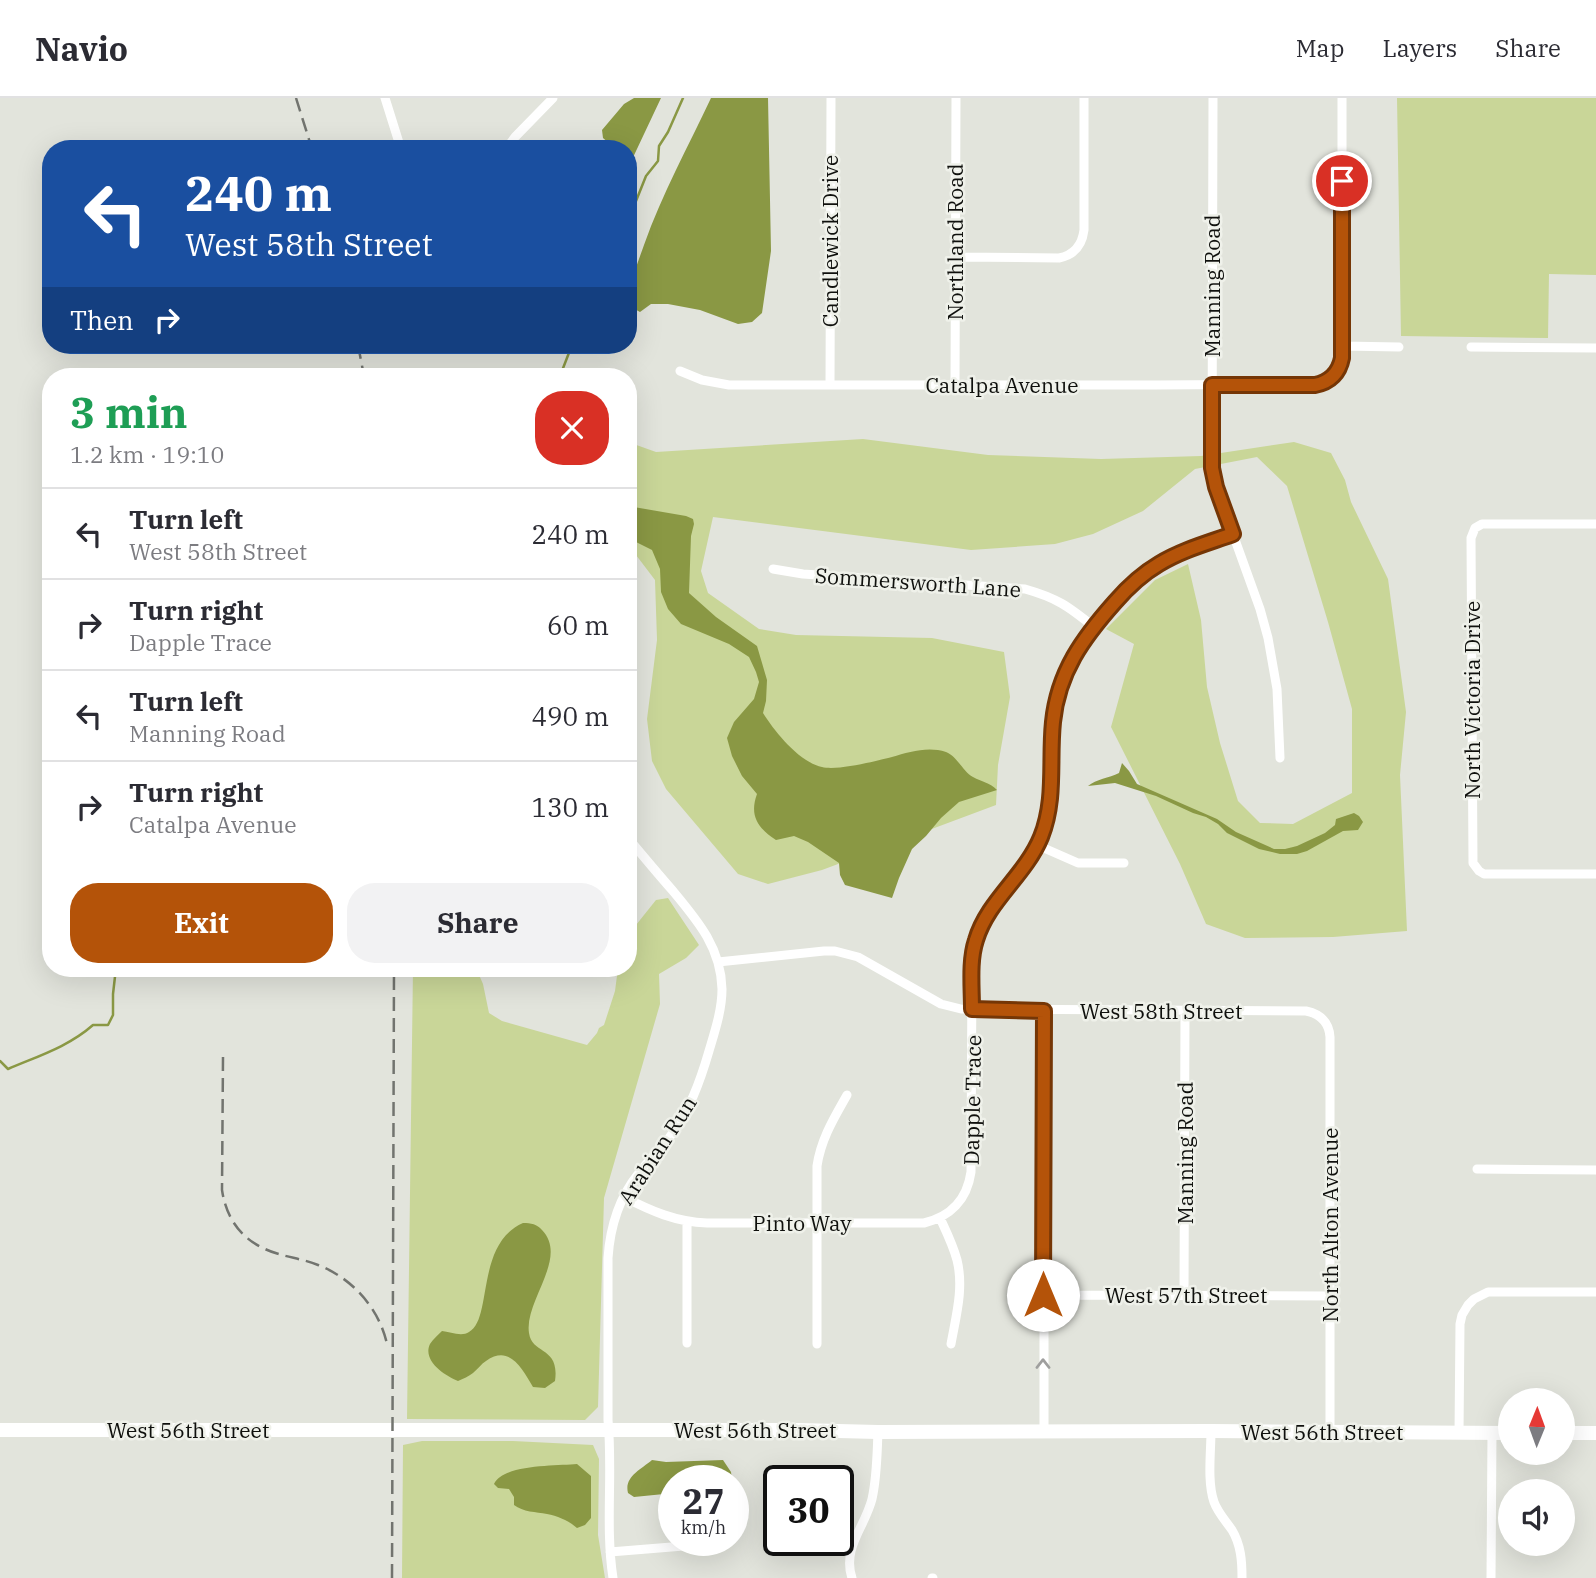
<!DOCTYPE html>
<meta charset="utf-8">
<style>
body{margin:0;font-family:"IBM Plex Serif",serif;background:#f2f2f3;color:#2b2b33;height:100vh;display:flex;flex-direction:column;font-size:26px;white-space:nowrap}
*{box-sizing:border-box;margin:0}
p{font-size:23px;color:#7c7c81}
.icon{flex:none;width:38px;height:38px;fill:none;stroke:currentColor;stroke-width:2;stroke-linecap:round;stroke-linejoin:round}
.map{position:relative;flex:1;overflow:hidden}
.side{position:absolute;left:42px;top:270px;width:595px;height:609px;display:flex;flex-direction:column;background:#fff;border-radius:28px;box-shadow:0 7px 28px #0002}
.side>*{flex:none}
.guide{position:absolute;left:42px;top:42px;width:595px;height:214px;border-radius:28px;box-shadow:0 7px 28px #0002;background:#1a4fa0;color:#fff;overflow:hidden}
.needle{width:46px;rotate:1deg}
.tools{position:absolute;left:1498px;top:1290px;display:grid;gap:14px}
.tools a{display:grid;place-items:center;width:77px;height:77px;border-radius:50%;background:#fff;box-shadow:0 7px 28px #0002;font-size:35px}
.speed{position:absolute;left:658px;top:1367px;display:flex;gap:14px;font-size:35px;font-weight:700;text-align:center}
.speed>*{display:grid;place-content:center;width:91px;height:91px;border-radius:50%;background:#fff;box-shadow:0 7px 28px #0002;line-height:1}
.speed small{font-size:18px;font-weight:400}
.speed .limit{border:4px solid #111;border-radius:10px;background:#fff;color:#111}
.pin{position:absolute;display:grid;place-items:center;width:60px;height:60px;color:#fff;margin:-30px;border:4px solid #fff;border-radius:50%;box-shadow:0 2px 7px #0007}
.me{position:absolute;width:77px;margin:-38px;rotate:0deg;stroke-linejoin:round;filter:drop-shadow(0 0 5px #0008)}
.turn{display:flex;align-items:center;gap:24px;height:147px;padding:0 28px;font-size:32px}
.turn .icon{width:91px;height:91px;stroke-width:2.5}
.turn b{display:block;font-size:49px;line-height:60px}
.then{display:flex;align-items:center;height:66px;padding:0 28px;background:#0003;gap:14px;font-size:26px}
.round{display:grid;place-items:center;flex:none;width:74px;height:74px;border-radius:28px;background:#f2f2f3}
.head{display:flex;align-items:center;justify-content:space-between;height:119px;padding:0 28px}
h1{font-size:42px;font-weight:700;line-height:52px;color:#1e9e55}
.action{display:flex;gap:14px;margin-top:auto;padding:14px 28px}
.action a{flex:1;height:80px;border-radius:28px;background:#b45309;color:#fff;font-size:28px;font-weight:700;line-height:80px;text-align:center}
.action a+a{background:#f2f2f3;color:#2b2b33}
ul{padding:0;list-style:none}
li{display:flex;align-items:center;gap:21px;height:91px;padding:0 28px;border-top:2px solid #e1e1e2}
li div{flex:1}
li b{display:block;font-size:26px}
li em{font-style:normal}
header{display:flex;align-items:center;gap:42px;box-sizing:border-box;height:98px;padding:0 35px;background:#fff;border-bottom:2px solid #e1e1e2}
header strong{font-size:33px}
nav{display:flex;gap:38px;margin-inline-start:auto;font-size:24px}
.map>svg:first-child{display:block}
.green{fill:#c9d698}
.water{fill:#8a9844}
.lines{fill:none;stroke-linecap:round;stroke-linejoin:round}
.stream{stroke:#8a9844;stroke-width:2.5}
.street{stroke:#fff;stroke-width:9}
.primary{stroke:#fff;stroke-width:14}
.rail{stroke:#72746f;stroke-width:2.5;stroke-dasharray:14 7;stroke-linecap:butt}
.oneway{stroke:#9f9f9e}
.route-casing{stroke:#753606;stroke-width:18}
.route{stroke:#b45309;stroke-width:12}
.labels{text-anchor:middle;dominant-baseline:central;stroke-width:5;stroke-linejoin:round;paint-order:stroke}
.street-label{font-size:21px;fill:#0f100d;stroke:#eff1ea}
</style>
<header>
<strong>Navio</strong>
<nav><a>Map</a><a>Layers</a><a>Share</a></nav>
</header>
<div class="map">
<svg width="1596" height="1480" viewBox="0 0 1596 1480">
<rect width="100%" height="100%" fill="#e2e4dc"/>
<path class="green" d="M1397,0H1596V177L1549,176L1548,240L1401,238Z
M863,341L988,357L1101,361L1201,358L1294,344L1331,355L1345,382L1351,404L1388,481L1406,614L1400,677L1407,833L1333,839L1245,840L1206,826L1180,766L1111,629L1134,546L1106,531L1155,482L1188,466L1201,522L1207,589L1220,645L1238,703L1260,725L1293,726L1352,695V611L1328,524L1287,388L1257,359L1195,371L1143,413L1093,436L1055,446L971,452L713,419L701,473L708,495L759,531L796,537L932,540L1004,554L1010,599L998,667L996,707L822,772L768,786L738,776L666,691L652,663L647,621L657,542L655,482L636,457L628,452V344L656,354Z
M668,800L699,847L686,860L659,876L660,906L604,1100L598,1309L585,1322L407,1321L413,870H476L483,886L489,915L502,923L587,947L597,935L599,930L604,927L615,893L618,870H628V837L656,802Z
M422,1343H513L593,1347L599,1361L598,1437L605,1480H402L403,1347Z"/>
<path class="water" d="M634,0H661L628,70V51H616L603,40L602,32L624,6Z
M711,0H768L771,153L762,215L752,224L738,226L700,212L668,206H651L640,214L631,209C628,187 637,167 644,147C662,96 688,49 711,0Z
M628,408L686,418L693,421L694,426L691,438L689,495L716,519L757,548L767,582L766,603L763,615C775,634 799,664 822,669C837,673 876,663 892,659C909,654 928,648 946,654C958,659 963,674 973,679C982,684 989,684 997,692L959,704L941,720L926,738L912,751L899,780L892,800L845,787L840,777L839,765L808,744L794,738L776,742C758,730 749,718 757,696L742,678L732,658L727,640L734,624L754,601L759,584L756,574L749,559L729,546L681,526L668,511L661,494L660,471L652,452L636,444L628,442Z
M1122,665L1129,673L1137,686L1217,721L1236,734L1274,751H1285L1297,748L1325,735L1335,727L1336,721L1354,715L1359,718L1363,724L1358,732L1343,733L1307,753L1297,756H1280L1259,751L1227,735L1218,726L1206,719L1193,715L1156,698L1115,685L1088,688C1096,681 1109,680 1119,675Z
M523,1125C531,1125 537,1126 542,1132C569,1160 524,1203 529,1235C532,1257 560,1248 555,1283L545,1290L533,1289C522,1271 510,1246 486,1263C481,1266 478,1271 473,1275C469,1278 463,1281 458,1283C445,1278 422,1263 430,1246C433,1241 438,1237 442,1233C450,1234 462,1239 469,1234C493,1221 475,1146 523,1125Z
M652,1362L666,1364L723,1362L731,1374L732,1382H674V1395L634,1399L628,1395C624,1379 640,1372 652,1362Z
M577,1366L591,1378V1420L585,1427L577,1430C569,1423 558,1418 547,1416C536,1414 523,1414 514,1407V1399L509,1391L498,1390L494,1386C503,1366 557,1368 577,1366Z"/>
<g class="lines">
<path class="stream" d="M628,123L646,78L658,63L659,48L668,34L683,0
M560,278L572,247
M0,963L8,971C38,958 68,949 93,927H108L113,917V896L116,870"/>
<path class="street" d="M385,0L401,51
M1213,0L1212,370L1216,389L1260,511L1268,540L1277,591L1280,660
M506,51L515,39L553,0
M955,159L1059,160C1074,157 1082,148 1084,132V0
M1343,248L1399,249
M1471,249L1596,250
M680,273L702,282L729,287H1156L1321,286C1333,280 1340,273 1342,260V0
M830,287L831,0
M955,287L956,0
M1596,426H1482L1475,430L1471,440L1473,765L1479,773L1484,776H1596
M773,471L803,476L1025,491C1057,500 1068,508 1094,529
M1037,747L1078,765H1124
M718,864L824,853H835L858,859L941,906L961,911L1306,913C1320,916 1329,924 1330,939V1334
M1477,1071L1596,1072
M624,1099C651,1113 676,1124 707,1125H924C950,1119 967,1102 971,1074L972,865C974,811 1021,787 1040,741C1057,701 1048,661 1053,620C1059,573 1085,539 1115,504C1128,490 1142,476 1159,466C1182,452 1208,445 1233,436
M940,1120C946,1133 953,1147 957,1162C964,1190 956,1218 951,1246
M1043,1197L1330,1198
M1184,1197L1185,913
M687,1245V1123
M817,1246V1068C821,1041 834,1020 847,997
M1211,1333C1211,1354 1207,1384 1214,1404C1218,1415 1226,1423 1232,1432C1241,1447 1242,1463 1242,1480
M1044,1334V913
M1459,1335L1460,1226L1462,1217L1468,1207L1474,1201L1488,1194H1596
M610,1454L696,1447
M613,1480C605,1428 613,1375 608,1322V1160C610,1130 619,1100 638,1076C647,1064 659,1052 669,1040C689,1014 700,984 709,953C715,933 722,912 722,891C721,850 698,823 673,793C658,776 643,758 628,740
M852,1480C842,1450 865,1429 872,1401C877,1379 877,1356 878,1334
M932,1480H933
M1491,1480L1492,1335"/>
<path class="primary" d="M0,1332H798L878,1334L1211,1333L1510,1335
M1563,1335H1596"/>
<path class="rail" d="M296,0L312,51
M358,247L364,278
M223,959L222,1092C226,1119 240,1140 265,1151C282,1159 301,1160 318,1167C352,1180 379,1210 387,1246
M392,1480L394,870"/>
</g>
<defs><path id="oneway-chevron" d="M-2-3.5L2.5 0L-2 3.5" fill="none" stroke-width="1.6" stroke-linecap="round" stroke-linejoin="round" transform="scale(1.75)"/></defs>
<use class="oneway" href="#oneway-chevron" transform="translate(1043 1266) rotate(-90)"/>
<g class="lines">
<g class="route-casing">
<path id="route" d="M1043,1197L1044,913L972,911C972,889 969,863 976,842C988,802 1025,778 1041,739C1056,702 1049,663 1053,624C1058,574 1083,540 1115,504C1128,489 1142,476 1159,466C1182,452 1208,445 1233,436L1216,389L1212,370V287H1315C1330,284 1339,275 1342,260V83"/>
</g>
<use href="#route" class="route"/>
</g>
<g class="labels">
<g class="street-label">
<text transform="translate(830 143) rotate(-90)">Candlewick Drive</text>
<text transform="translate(955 144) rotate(-90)">Northland Road</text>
<text transform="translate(1212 188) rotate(-90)">Manning Road</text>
<text x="1002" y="287">Catalpa Avenue</text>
<text transform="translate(918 484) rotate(4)">Sommersworth Lane</text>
<text transform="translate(1472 602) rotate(-90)">North Victoria Drive</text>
<text x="1161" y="913">West 58th Street</text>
<text transform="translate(972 1002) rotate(-89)">Dapple Trace</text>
<text transform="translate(657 1052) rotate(-57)">Arabian Run</text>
<text transform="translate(1185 1055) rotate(-90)">Manning Road</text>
<text x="802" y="1125">Pinto Way</text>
<text transform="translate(1330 1127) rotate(-90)">North Alton Avenue</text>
<text x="1186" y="1197">West 57th Street</text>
<text x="188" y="1332">West 56th Street</text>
<text x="755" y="1332">West 56th Street</text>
<text x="1322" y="1334">West 56th Street</text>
</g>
</g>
</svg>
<div class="tools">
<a><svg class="needle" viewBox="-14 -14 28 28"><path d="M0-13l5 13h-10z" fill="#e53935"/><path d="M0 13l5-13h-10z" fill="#7c7c81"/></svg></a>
<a><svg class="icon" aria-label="sound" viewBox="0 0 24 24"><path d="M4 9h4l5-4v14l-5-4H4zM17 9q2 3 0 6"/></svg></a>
</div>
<div class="speed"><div>27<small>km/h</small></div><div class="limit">30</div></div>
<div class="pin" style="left:1342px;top:83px;background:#d93025"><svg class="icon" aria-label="arrive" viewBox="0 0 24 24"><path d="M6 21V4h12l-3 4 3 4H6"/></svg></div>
<svg class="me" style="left:1043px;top:1197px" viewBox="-20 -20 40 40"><circle r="19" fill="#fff"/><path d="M0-13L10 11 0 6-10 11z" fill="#b45309"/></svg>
<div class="guide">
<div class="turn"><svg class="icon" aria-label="left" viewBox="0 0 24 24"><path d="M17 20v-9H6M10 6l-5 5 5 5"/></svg><div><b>240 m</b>West 58th Street</div></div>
<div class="then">Then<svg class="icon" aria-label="right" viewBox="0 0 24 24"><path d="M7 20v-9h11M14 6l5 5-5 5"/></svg></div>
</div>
<section class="side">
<div class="head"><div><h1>3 min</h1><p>1.2 km · 19:10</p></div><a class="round" style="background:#d93025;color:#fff"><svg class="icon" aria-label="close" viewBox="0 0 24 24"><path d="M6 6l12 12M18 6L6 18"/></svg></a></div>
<ul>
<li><svg class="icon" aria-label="left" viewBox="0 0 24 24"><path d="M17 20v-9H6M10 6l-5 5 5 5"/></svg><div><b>Turn left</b><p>West 58th Street</p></div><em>240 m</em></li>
<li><svg class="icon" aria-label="right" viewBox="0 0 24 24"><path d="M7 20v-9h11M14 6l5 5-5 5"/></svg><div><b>Turn right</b><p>Dapple Trace</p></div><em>60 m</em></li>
<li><svg class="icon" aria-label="left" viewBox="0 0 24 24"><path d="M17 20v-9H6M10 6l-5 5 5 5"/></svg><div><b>Turn left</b><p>Manning Road</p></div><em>490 m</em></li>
<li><svg class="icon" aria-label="right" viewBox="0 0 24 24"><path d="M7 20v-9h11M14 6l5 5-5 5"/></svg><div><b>Turn right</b><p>Catalpa Avenue</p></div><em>130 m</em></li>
</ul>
<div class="action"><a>Exit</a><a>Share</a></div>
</section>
</div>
